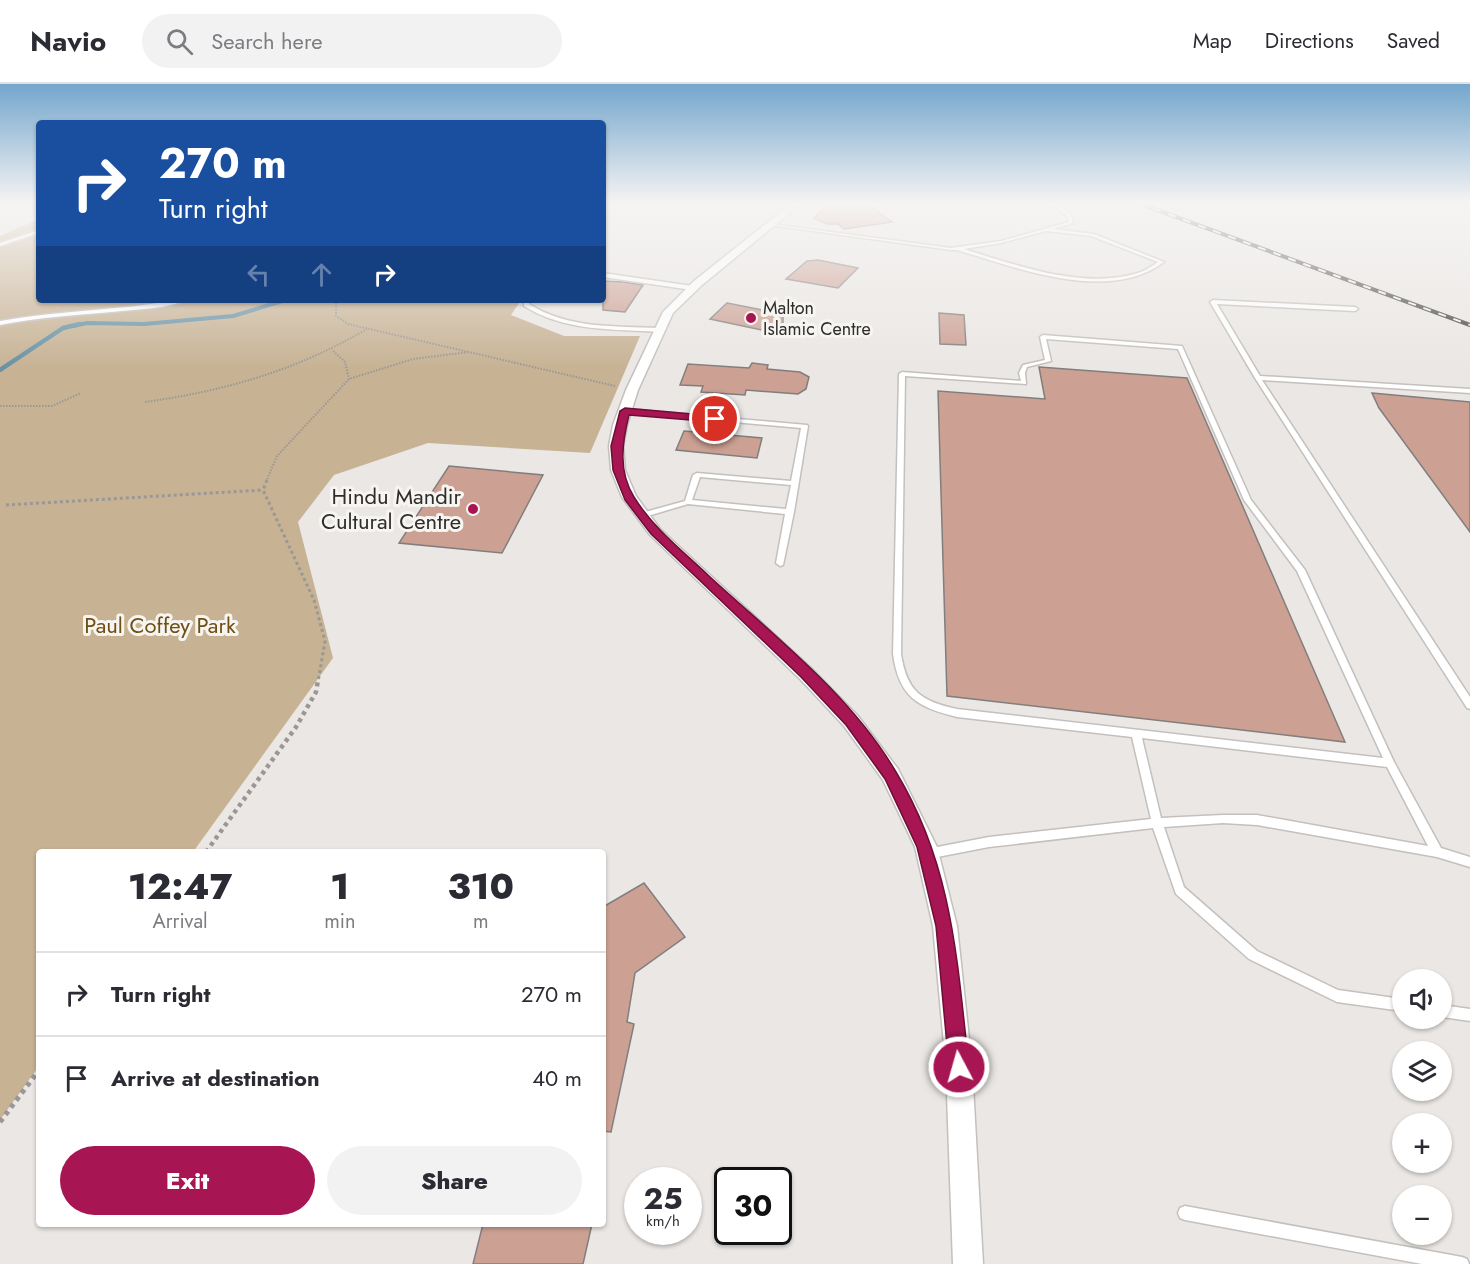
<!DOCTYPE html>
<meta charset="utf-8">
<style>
body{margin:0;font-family:Jost,sans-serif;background:#f2f2f3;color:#2b2b33;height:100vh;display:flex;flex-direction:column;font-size:22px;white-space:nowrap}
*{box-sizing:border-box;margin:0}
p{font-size:20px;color:#7c7c81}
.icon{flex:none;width:33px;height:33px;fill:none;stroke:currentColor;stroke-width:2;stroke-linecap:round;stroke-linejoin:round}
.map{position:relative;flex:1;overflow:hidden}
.side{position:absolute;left:36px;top:765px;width:570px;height:378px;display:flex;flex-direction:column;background:#fff;border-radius:6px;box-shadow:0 2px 4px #0004}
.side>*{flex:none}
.guide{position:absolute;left:36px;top:36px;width:570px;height:183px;border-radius:6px;box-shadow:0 2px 4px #0004;background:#1a4fa0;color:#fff;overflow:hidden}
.fabs{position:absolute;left:1392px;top:885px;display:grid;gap:12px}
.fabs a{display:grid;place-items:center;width:60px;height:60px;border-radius:50%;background:#fff;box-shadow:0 2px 4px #0004;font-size:30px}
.speed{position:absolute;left:624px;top:1083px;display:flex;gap:12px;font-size:30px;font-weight:700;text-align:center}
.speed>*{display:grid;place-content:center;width:78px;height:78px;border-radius:50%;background:#fff;box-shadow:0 2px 4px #0004;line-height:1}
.speed small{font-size:15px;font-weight:400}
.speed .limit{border:3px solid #111;border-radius:9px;background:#fff;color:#111}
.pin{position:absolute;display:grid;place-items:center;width:51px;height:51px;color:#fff;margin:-26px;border:3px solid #fff;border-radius:50%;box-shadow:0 2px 6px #0007}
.me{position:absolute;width:66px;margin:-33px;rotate:354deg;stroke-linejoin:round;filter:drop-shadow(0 0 4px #0008)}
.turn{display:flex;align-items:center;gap:21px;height:126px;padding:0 24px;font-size:27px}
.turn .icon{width:78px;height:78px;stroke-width:2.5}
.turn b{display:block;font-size:42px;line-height:51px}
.lanes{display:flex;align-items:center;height:57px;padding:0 24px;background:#0003;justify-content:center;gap:30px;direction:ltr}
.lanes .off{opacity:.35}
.eta{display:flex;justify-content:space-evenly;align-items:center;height:102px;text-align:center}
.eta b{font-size:36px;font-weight:800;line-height:42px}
.cta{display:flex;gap:12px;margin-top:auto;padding:12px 24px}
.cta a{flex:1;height:69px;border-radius:36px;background:#a71552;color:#fff;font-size:24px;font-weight:800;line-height:69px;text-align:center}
.cta a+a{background:#f2f2f3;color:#2b2b33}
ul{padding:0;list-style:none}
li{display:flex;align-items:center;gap:18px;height:84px;padding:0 24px;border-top:2px solid #e1e1e2}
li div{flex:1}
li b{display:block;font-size:22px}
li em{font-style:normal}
header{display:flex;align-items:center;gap:36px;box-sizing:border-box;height:84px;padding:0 30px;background:#fff;border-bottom:2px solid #e1e1e2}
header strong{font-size:28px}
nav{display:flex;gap:33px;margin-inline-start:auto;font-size:21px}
.search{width:420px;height:54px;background:#f2f2f3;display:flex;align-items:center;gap:15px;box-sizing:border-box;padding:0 21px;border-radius:33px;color:#7c7c81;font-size:22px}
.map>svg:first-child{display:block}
.green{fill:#c7b294}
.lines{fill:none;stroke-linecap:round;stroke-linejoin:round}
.stream-far1{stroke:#6792a5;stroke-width:4}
.stream{stroke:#6792a5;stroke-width:4.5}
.building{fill:#cca194;stroke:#827e7d;stroke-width:1.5}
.lane-casing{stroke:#c3c0bd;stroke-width:3}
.street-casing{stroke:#c3c0bd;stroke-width:3}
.path-far3{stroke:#9a9795;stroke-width:2;stroke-dasharray:1.5 1.5;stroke-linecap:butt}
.path-far2{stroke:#9a9795;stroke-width:3;stroke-dasharray:3 3;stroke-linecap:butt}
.path-far1{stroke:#9a9795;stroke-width:4.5;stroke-dasharray:4 4;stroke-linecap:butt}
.path{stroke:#9a9795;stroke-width:5;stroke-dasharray:4.5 4.5;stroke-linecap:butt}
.lane{fill:#fff;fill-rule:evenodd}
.street{fill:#fff;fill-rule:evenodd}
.rail-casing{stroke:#484745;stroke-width:4}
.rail{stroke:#f7f5f1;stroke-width:2;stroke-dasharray:8;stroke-linecap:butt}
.route{fill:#a71552;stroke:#6d0e35;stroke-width:1.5}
.poi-dot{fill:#a71552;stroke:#f7f5f1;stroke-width:2}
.labels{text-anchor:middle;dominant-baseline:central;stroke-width:6;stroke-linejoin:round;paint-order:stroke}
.far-poi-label{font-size:18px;fill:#2e2d2b;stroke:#f7f5f1;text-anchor:start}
.poi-label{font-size:22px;fill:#2e2d2b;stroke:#f7f5f1;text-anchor:end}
.park-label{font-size:22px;fill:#6e4e13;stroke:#f7f5f1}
</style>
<header>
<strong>Navio</strong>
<div class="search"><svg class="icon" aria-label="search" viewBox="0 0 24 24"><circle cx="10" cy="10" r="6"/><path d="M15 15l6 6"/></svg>Search here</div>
<nav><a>Map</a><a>Directions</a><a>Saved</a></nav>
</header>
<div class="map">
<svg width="1470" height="1180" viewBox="0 0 1470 1180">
<rect width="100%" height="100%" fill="#eae7e4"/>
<path class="green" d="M39,135V216H521L511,231L564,252H640L590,369L428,359L334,391L298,438L333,574L193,768H39V982L0,1036V152Z"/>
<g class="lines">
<path class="stream-far1" d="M73,242L87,239L144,240L233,232L286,216"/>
<path class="stream" d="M0,286L63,244L80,240"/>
</g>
<path class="building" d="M829,119H866L892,138L844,145L838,140H827L814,134Z
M818,176L858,184L838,204L786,195L807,177Z
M603,197L624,198L643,201L625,228L603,226Z
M727,219L783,230V241L776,249L710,235Z
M939,229L964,231L966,261L940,260Z
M752,279L768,281L767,285L800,288L809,293L806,305L798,310L746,306L745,311L701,308L703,302L680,301L688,280L749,284Z
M1039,283L1187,294L1345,658L947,612L938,307L1045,315Z
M1372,309L1470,318V448L1379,324Z
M684,347L762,354L757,374L676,366Z
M449,382L543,391L502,469L399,459Z
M644,799L685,853L635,889L627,938L634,940L611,1048L603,1047V823Z
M483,1140H592L583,1180H473Z"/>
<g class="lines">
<g class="lane-casing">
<path id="lane" d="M1049,119H1054L1071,130L1073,139L1053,145L1094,150L1164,178C1108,220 1017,184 957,166H951L769,141L771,140L951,164L1001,157L1069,138L1067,132ZM1046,147L1091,152L1158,178C1152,182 1145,187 1138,189C1083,206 1016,181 964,165L1001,159Z
M39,146V149L0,162V159Z
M603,189L692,202L695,204L692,206L603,193Z
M176,216H187C168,224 142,225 122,227C81,231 40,233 0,241V237C58,226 118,227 176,216Z
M524,216H530L529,220C568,245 616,242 660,244L663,246L660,248C614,245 565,248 524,222Z
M1213,216L1355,223L1358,225L1355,227L1217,220L1260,292L1470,305V309L1262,296L1470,613V625L1467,624L1255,294L1210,218Z
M1043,251L1182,262L1251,416L1305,486L1394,678L1441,764L1470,773V783L1437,773L1257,741L1223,739L1164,743L1184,803L1257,867L1338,906L1402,915V927L1337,918L1249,875L1176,810L1153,744L989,763L927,775L923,773L922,770L923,767L927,765L989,753L1151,735L1132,653L957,633C917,623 899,613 893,570L899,290L902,288L1021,297L1019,289L1023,281L1045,276L1040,253ZM1046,255L1178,265L1244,416L1297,487L1383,674L957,625C921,617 907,608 901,570L905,292L1026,300L1025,289L1027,283L1051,277ZM1142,654L1387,683L1428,762L1257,731H1223L1161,734Z
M625,325L807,341L808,342L794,428L783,481L780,482L776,479L785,430L688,420L641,434L637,432L638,430L685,417L693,391L697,389L791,397L801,344L623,328V326ZM700,393L791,401L786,425L692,416Z
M1442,921L1470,925V937L1442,933Z
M1185,1122L1462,1173L1467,1175L1469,1180H1422L1185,1136L1180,1134L1178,1129L1180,1124Z"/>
</g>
<g class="street-casing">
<path id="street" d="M792,119H802L702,201L673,229L638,306L627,341L623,362L625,386L636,412L660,445L812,585L858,632L898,685L937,763L957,842L972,983L983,1180H953L946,983L933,842L915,763L883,696L844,642L800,595L650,451L622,413L611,386L609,362L613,341L626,306L663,228L694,197Z"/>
</g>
<path class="path-far3" d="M336,216V232L348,240L615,302
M333,267L345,278L349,295
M145,318C225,307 297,286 367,245
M0,322H52L81,309
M266,398L277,372L349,295L413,275L469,268"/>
<path class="path-far2" d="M267,396L263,406L314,516L325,557L318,598
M6,421L263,406"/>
<path class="path-far1" d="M206,768L296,643L316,608L318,596"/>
<path class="path" d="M0,1038L39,986"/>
<use href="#lane" class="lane"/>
<use href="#street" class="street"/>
<g class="rail-casing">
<path id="rail" d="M1138,119L1470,241"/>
</g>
<use href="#rail" class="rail"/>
</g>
<linearGradient id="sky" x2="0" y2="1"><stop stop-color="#74a6cd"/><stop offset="0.42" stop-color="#f6f4f3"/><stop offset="1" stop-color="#f6f4f3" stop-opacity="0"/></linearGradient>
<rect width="1470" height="284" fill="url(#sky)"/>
<path class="route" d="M625,324L715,332L720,335L715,338L629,331C622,359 618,387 634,413C653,444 684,468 709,492C774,552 851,611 896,688C953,782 957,877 969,983L966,990L959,993L952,990L949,983L936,842L917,763L885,695L846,641L801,593L651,450L625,416L613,386L611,362L620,327Z"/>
<g class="poi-dot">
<circle cx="751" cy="234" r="6"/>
<circle cx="473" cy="425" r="6"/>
</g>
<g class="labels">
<g class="far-poi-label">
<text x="763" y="224">Malton<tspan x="763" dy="21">Islamic Centre</tspan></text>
</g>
<g class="poi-label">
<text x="461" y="412">Hindu Mandir<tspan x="461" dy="25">Cultural Centre</tspan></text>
</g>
<g class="park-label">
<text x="160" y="541">Paul Coffey Park</text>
</g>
</g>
</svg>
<div class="fabs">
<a><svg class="icon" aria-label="sound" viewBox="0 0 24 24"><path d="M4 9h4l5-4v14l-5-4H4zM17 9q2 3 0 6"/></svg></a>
<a><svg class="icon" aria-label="layers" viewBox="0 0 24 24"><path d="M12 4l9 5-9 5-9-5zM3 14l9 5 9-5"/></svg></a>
<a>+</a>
<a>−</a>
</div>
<div class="speed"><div>25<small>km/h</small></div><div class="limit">30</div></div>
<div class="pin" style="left:715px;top:335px;background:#d93025"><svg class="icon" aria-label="arrive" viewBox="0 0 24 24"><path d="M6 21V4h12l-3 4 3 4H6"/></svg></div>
<svg class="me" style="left:959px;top:983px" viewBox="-20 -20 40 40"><circle r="17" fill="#a71552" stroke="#fff" stroke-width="3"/><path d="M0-11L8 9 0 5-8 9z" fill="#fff"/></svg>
<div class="guide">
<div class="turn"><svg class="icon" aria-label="right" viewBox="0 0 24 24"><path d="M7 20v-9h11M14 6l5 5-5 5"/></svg><div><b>270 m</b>Turn right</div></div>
<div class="lanes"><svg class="icon off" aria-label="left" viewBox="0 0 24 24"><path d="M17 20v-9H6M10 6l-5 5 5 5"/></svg><svg class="icon off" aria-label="ahead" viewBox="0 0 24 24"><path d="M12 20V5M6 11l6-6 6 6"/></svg><svg class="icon" aria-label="right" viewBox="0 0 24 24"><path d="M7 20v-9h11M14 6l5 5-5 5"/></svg></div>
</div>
<section class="side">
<div class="eta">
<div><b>12:47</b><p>Arrival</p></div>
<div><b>1</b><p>min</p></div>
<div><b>310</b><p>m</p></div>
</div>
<ul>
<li><svg class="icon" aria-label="right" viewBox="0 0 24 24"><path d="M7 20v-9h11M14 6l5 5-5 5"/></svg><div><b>Turn right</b></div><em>270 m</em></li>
<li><svg class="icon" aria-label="arrive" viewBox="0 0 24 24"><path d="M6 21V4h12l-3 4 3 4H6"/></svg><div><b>Arrive at destination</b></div><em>40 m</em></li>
</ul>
<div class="cta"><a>Exit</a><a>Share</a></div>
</section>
</div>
